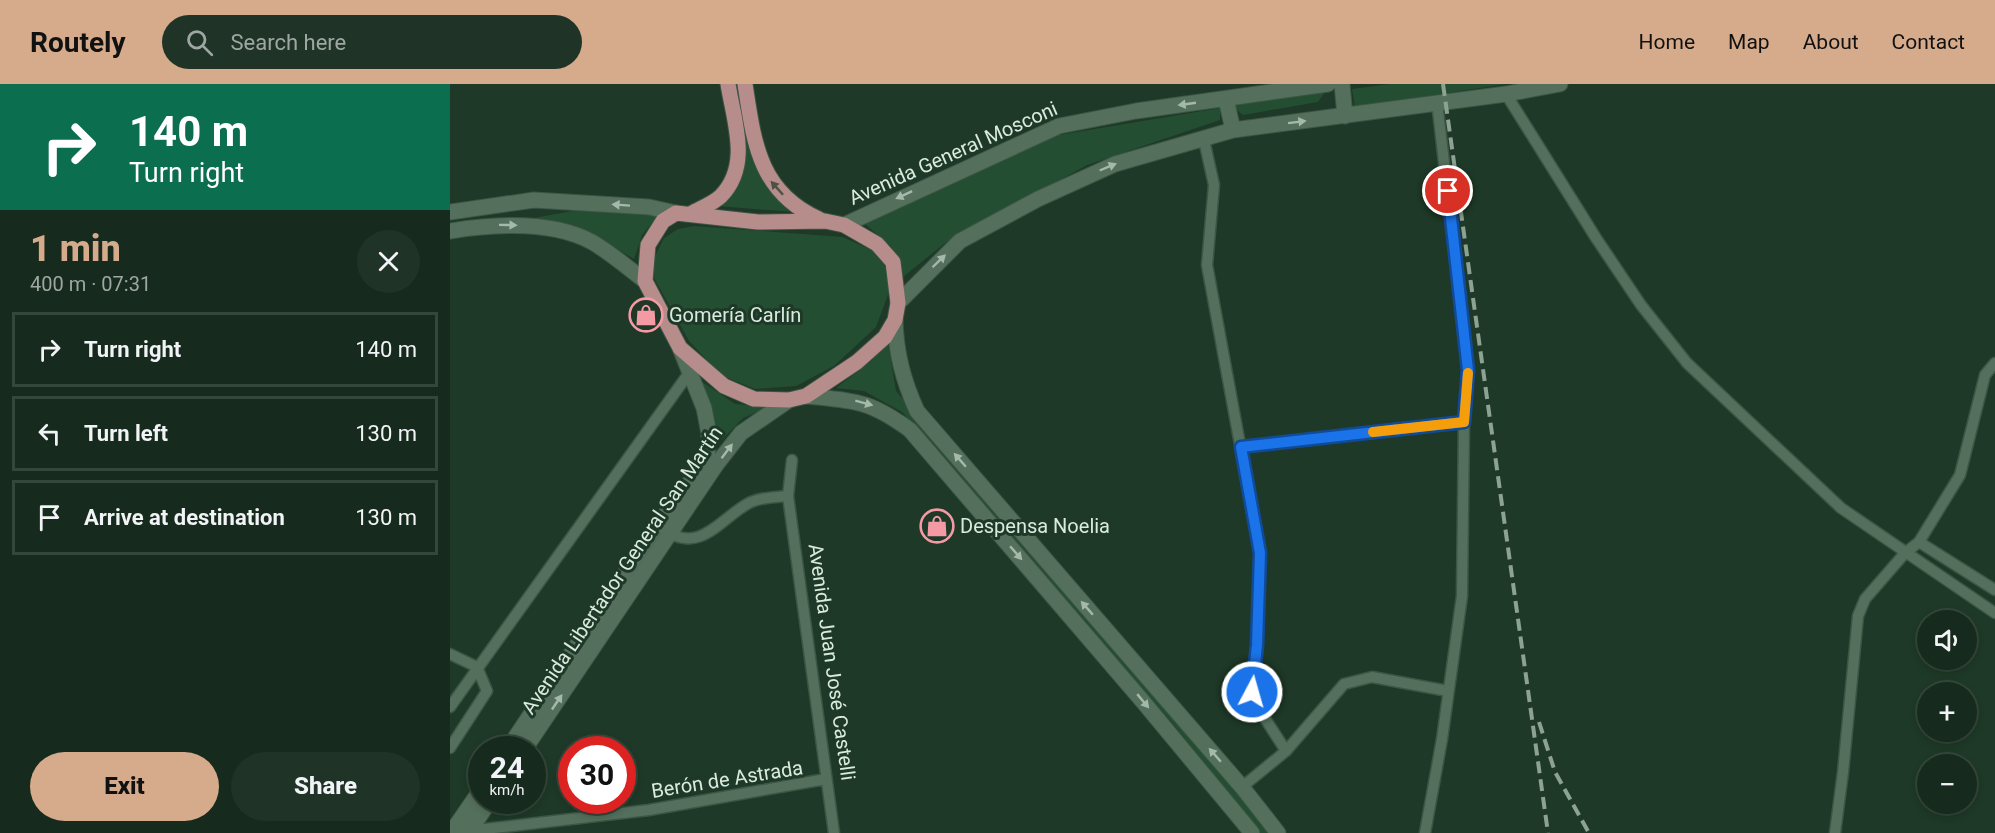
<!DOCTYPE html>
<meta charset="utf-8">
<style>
body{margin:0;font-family:Roboto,sans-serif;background:#1f3326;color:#f1f3f6;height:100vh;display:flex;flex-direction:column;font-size:22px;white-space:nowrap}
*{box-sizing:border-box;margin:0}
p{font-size:20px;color:#9ea7a4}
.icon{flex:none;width:33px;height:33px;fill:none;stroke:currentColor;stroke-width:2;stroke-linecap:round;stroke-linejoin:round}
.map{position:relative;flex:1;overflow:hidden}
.details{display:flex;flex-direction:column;background:#162b1d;width:450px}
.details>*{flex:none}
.guide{background:#0b6e4f;color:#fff;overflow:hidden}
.buttons{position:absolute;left:1467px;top:526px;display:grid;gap:12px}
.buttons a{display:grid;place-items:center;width:60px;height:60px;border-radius:50%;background:#162b1d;box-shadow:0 3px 9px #0003,0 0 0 2px #35473b;font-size:30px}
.speed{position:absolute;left:18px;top:652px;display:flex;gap:12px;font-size:30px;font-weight:700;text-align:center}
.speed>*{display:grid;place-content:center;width:78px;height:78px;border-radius:50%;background:#162b1d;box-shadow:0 3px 9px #0003,0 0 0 2px #35473b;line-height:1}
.speed small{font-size:15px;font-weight:400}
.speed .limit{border:9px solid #d22;background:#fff;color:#111}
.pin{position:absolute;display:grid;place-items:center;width:51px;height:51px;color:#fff;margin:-26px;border:3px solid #fff;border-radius:50%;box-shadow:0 2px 6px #0007}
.me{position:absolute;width:66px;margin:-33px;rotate:6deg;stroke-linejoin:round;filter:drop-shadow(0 0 4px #0008)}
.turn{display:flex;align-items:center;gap:21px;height:126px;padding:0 30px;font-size:27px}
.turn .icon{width:78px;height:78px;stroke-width:2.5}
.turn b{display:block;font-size:42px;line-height:51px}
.round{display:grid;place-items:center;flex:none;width:63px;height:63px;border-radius:32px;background:#1f3326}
.summary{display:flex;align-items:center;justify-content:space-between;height:102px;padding:0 30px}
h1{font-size:36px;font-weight:800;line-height:45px;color:#d6ab8b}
.cta{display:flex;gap:12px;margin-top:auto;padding:12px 30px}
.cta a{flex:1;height:69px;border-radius:36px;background:#d6ab8b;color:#111;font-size:24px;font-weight:800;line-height:69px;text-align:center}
.cta a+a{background:#1f3326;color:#f1f3f6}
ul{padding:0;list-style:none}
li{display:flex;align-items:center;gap:18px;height:75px;margin:0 12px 9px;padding:0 18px;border:3px solid #35473b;border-radius:0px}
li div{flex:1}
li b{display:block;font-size:22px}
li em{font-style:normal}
header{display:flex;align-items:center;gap:36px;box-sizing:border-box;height:84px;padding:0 30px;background:#d6ab8b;color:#111}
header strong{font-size:28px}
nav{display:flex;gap:33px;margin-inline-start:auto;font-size:21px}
.search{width:420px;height:54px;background:#1f3326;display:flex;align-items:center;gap:15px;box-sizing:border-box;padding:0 21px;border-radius:33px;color:#9ea7a4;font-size:22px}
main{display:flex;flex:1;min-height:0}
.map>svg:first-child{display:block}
.green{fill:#244e32}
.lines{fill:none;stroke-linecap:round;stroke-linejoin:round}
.street-casing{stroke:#3c5545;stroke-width:13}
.secondary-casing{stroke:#3c5545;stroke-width:17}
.primary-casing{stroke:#3c5545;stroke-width:17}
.street{stroke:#54705c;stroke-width:10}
.secondary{stroke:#54705c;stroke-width:15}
.primary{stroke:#b78d8b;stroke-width:15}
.rail{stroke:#8da293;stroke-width:4;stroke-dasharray:12 6;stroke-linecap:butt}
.oneway{fill:#a4b9aa}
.oneway2{fill:#4c5245}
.route-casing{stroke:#114b97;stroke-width:15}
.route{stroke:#1a73e8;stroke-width:10}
.slow{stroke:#f59e0b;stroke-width:10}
.labels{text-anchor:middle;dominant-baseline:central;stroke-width:6;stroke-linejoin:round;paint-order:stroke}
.street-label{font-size:20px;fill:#daeade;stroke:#1e3927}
.poi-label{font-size:20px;fill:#daeade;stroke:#1e3927;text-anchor:start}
</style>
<header>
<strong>Routely</strong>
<div class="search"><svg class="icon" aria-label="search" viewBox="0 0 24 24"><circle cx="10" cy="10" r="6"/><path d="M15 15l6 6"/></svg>Search here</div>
<nav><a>Home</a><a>Map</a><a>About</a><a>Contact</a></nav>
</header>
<main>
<section class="details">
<div class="guide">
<div class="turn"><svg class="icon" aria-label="right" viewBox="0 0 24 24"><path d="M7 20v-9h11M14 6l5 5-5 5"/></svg><div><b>140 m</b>Turn right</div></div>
</div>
<div class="summary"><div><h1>1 min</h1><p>400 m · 07:31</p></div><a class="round"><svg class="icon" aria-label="close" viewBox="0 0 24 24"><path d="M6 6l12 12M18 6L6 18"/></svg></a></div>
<ul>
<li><svg class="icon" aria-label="right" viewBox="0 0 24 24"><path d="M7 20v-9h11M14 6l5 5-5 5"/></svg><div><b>Turn right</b></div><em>140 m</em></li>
<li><svg class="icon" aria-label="left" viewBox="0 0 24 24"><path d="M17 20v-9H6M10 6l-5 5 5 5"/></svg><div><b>Turn left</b></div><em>130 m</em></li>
<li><svg class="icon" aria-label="arrive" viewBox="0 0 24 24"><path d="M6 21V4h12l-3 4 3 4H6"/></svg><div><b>Arrive at destination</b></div><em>130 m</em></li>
</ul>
<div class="cta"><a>Exit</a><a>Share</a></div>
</section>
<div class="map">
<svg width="1545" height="749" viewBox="0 0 1545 749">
<rect width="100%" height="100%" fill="#1e3927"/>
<path class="green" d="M284,0H289L302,67L344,128L267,122L289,99L292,66Z
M940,0H1056L905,23L902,5Z
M876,6L868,18L793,31L783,23L784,19Z
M770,24V36L637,81L495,159L453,193L441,162L415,140L603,52Z
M122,127L211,128L192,151L184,175L136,147L84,134Z
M244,142L393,153L421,166L435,182L439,208L426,243L384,282L346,302L305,305L271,291L239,257L203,192L204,174L214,154L228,145Z
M438,259L446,307L729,632L822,749H811L723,640L452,328L414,307L386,304L420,278Z
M245,293L285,320L319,323L293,334L263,365V328Z"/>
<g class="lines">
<g class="street-casing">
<path id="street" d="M1056,10L1146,154L1191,221L1237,279L1391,424L1545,529
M754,56L764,101L757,181L810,469L807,561L802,608L807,622L836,667
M791,363L1014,338
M342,376L338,412L384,749
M215,446C251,472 273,431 301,418C313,413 325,413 338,412
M1469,458L1545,506
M0,570L27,583L37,607L0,664
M0,623L239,289
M792,703L836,667L894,600L922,593L998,607
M18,747L199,726L376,695
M975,749L992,655L1012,512L1014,338L1018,286L987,18
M1385,749L1393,688L1408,532L1415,515L1455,469L1469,458L1510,391L1535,291L1545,279"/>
</g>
<g class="secondary-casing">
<path id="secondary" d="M892,0L895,32
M776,15L783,46
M0,128L84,116L199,123L226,129
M394,141L609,42L686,27L878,0
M0,147C44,140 101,136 142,158C161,169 178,184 195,197
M448,219L510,157L588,115L665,80L783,46L1056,10L1110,0
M445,236C446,269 453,296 467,327L792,703L828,749
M356,312C405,317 419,316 460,346L695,620L802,749
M57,666L207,441L257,376L259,350L254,324L230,264
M74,666L266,381L291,349L339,316
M1,749L32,704
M18,749L40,717"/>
</g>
<g class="primary-casing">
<path id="primary" d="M295,0C304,59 309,108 369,135
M226,129L308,138L375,137L394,141L427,160L443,178L448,219L445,236L435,253L407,278L356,312L339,316L304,315L274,302L230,264L195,197L198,161L213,137Z
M242,129C251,124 264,119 271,112C301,81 284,38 278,0"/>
</g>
<use href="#street" class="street"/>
<use href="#secondary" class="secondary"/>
<use href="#primary" class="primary"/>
<path class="rail" d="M993,0L1098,749
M1089,638L1105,688L1139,749"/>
</g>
<defs><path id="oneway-solid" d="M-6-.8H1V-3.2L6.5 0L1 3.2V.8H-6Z" transform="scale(1.5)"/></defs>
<g class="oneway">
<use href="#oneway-solid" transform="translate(737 20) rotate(172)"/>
<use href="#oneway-solid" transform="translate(847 38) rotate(-7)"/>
<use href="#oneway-solid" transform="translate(658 83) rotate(-23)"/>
<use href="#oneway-solid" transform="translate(454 111) rotate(155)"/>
<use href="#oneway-solid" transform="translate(171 121) rotate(-176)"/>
<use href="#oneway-solid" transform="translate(58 141) rotate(1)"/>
<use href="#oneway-solid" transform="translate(489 177) rotate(-44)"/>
<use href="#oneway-solid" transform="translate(414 319) rotate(15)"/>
<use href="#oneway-solid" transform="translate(277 367) rotate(-53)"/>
<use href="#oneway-solid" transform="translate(510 376) rotate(-131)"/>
<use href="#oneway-solid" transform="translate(566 469) rotate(49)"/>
<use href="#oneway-solid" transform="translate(637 524) rotate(-131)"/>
<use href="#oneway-solid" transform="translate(693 617) rotate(50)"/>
<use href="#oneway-solid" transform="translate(107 618) rotate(-56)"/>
<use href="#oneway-solid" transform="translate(765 671) rotate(-131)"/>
</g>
<use class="oneway2" href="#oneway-solid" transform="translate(327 104) rotate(-132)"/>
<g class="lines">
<g class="route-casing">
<path id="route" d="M802,608L807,561L810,469L791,363L1014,338L1018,286L998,107"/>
</g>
<use href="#route" class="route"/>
<path class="slow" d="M923,348L1014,338L1018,289"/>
</g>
<defs>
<g id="shop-ring" transform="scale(1.725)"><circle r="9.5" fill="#1e3927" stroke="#f49aa5" stroke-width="1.5"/><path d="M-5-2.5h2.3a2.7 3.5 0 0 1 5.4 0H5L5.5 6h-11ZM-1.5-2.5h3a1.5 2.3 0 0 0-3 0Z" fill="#f49aa5"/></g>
</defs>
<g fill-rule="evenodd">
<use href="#shop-ring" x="196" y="231"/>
<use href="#shop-ring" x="487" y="442"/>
</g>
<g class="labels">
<g class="street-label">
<text transform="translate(503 69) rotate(-24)">Avenida General Mosconi</text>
<text transform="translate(172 486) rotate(-56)">Avenida Libertador General San Martín</text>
<text transform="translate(382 578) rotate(82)">Avenida Juan José Castelli</text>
<text transform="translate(277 695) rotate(-9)">Berón de Astrada</text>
</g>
<g class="poi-label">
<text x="219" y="231">Gomería Carlín</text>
<text x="510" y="442">Despensa Noelia</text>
</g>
</g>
</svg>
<div class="buttons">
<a><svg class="icon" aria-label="sound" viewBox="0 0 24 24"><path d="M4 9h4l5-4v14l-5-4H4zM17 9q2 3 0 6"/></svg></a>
<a>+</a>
<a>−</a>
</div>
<div class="speed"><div>24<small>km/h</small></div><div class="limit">30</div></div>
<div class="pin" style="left:998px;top:107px;background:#d93025"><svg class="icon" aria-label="arrive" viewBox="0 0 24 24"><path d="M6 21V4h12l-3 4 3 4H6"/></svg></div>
<svg class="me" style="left:802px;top:608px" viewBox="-20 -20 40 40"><circle r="17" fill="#1a73e8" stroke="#fff" stroke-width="3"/><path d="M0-11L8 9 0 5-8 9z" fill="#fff"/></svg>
</div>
</main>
